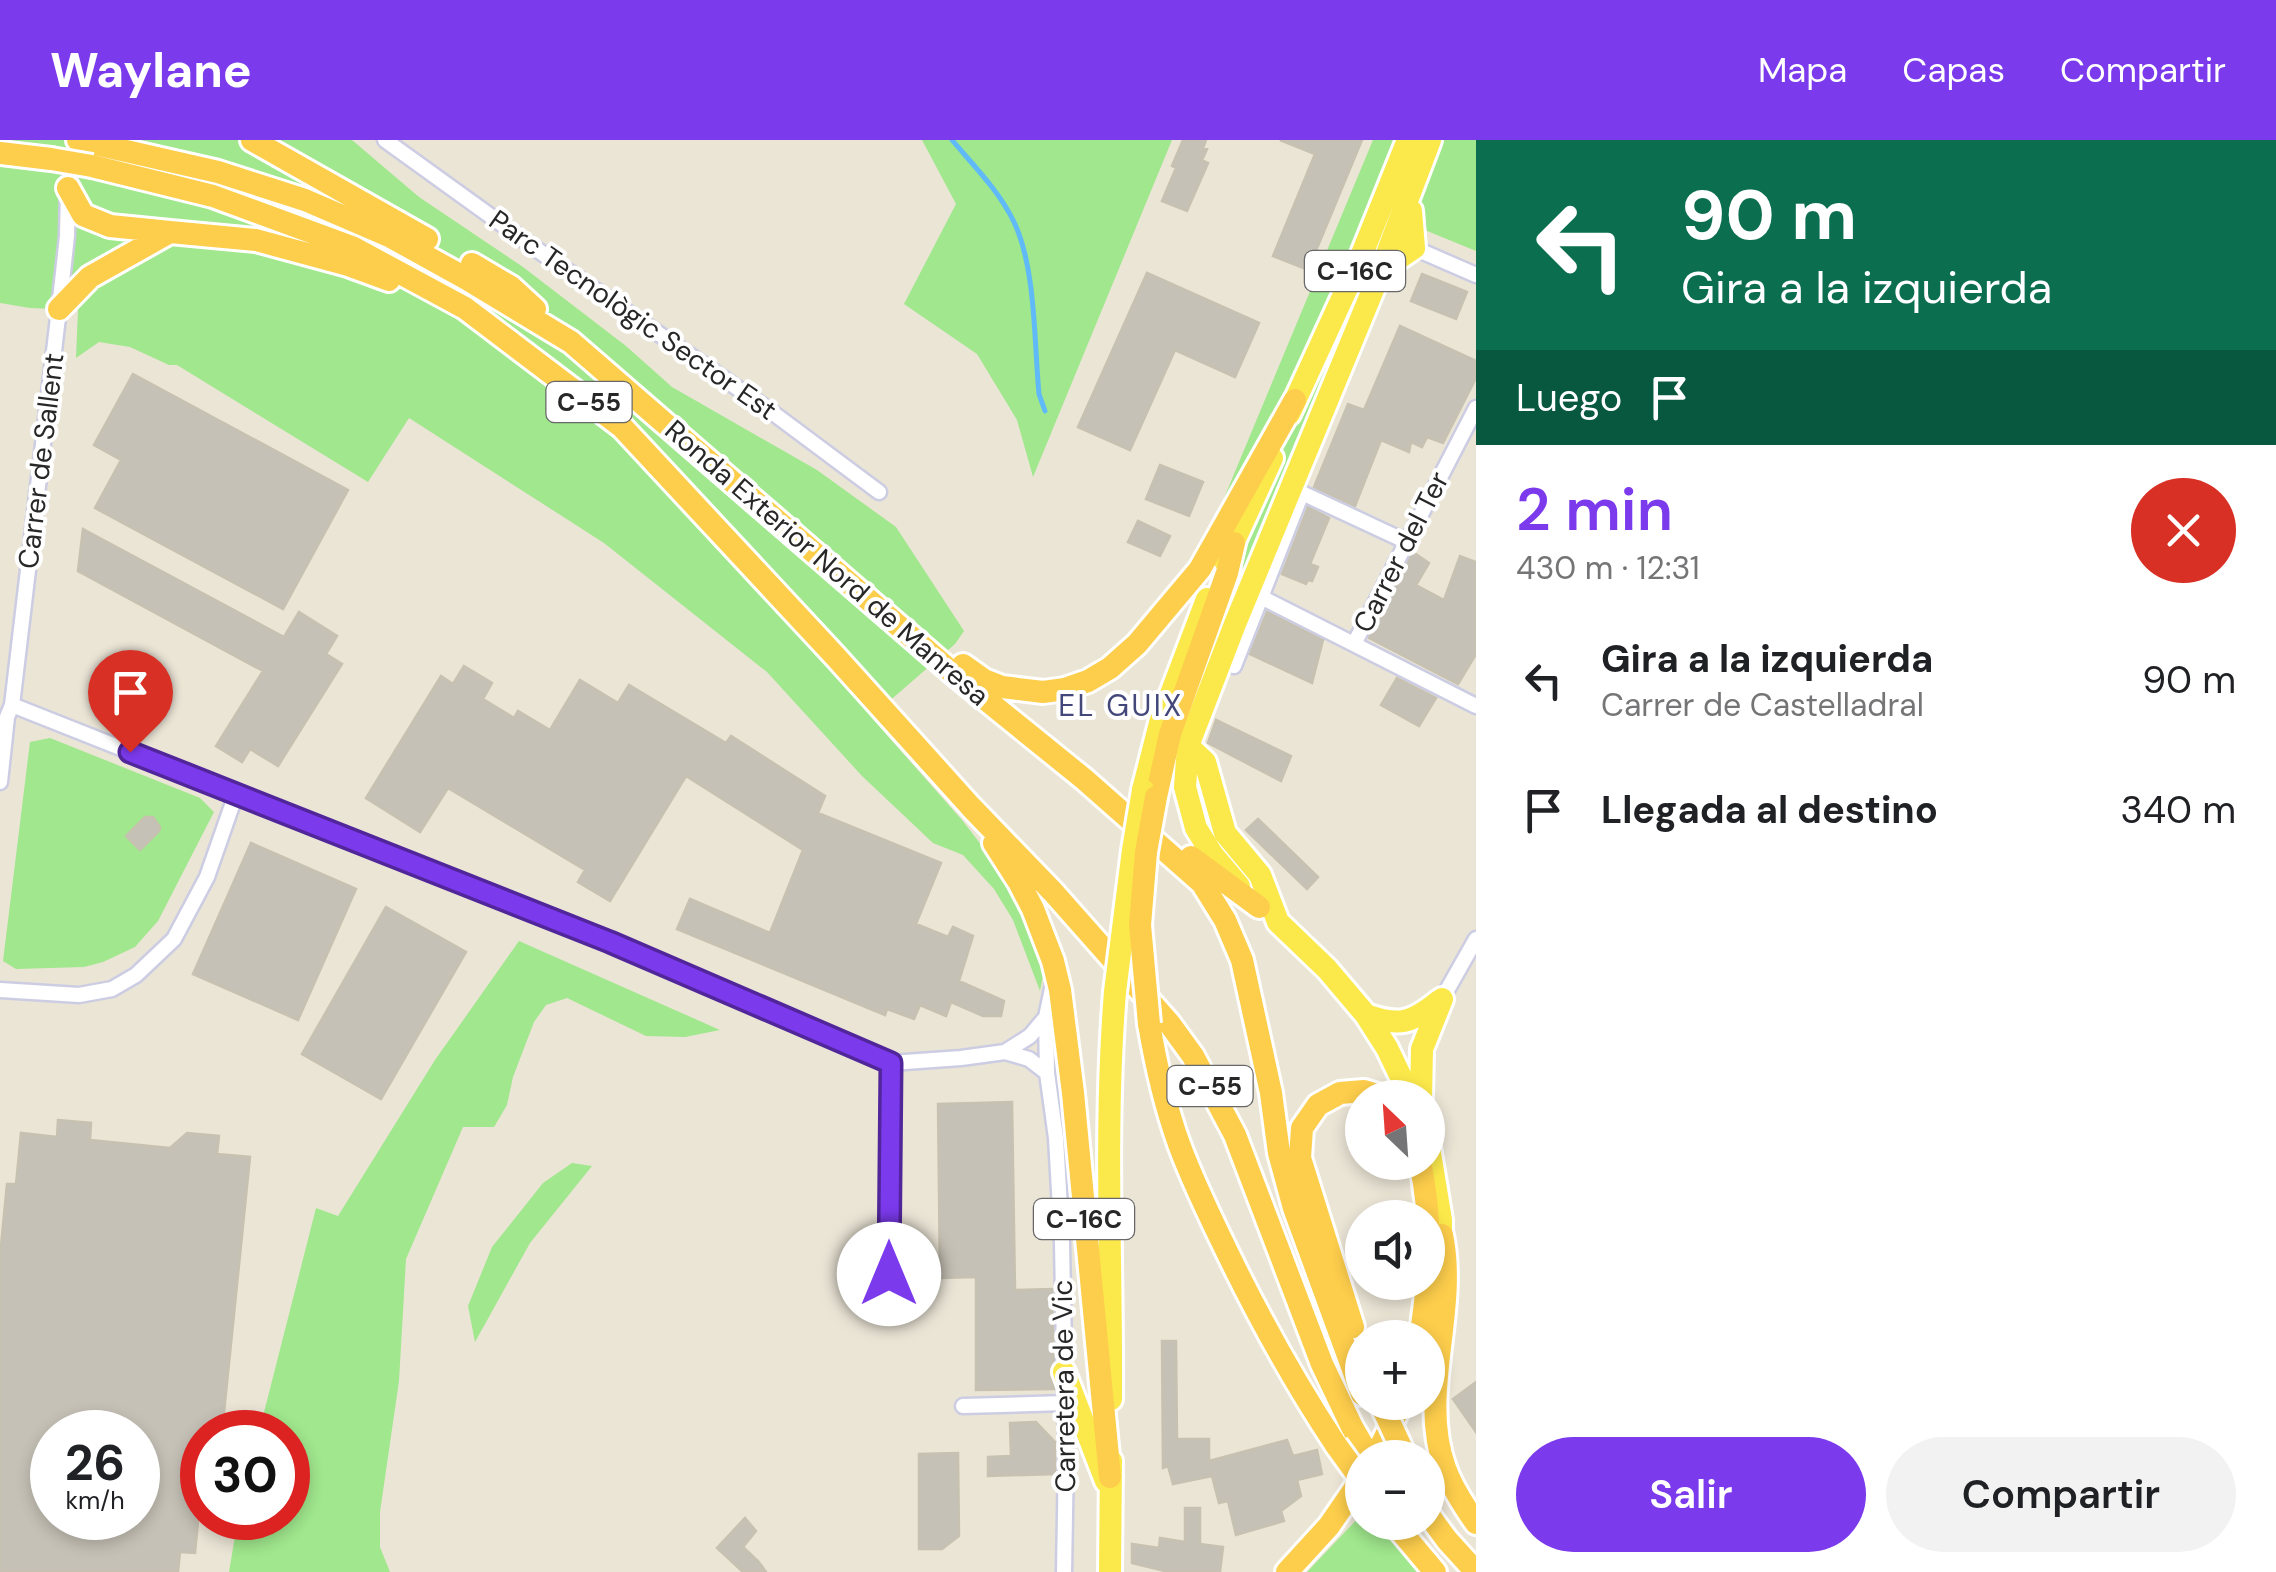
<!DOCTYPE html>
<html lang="es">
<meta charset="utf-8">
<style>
body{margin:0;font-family:"DM Sans",sans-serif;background:#f2f2f2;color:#202124;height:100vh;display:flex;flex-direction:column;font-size:38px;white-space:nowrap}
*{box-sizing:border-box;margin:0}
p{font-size:32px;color:#757577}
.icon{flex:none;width:55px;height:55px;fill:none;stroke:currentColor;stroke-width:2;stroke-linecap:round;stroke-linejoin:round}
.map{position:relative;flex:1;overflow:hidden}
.drawer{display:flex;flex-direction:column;background:#fff;width:800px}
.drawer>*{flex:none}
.guide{background:#0b6e4f;color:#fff;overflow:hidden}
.needle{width:65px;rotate:335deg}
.controls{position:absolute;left:1345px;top:940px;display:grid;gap:20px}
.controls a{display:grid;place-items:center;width:100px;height:100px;border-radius:50%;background:#fff;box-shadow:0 5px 15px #0003;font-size:50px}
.speed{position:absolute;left:30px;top:1270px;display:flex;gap:20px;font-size:50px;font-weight:700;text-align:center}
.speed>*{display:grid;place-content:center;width:130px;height:130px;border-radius:50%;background:#fff;box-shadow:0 5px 15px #0003;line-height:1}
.speed small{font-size:25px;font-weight:400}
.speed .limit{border:15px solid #d22;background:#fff;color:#111}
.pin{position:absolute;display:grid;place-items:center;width:85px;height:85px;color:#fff;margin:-102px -42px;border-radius:50% 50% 50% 0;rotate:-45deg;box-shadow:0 0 10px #0007}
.pin .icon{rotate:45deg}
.me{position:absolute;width:110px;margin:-55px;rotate:0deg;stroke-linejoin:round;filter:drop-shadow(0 0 8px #0008)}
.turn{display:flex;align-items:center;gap:35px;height:210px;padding:0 40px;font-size:45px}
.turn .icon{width:130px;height:130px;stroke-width:2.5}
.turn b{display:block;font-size:70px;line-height:85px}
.then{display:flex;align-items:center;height:95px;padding:0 40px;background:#0003;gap:20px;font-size:38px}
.round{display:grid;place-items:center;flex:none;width:105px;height:105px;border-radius:52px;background:#f2f2f2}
.overview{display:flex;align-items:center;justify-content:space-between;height:170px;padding:0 40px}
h1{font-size:60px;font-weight:600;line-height:75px;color:#7c3aed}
.cta{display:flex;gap:20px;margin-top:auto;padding:20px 40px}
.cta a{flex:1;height:115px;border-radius:60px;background:#7c3aed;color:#fff;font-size:40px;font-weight:600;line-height:115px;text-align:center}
.cta a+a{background:#f2f2f2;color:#202124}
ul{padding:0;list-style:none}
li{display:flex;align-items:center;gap:30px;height:130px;padding:0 40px}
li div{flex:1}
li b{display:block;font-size:38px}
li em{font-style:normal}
header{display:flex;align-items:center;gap:60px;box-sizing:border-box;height:140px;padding:0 50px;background:#7c3aed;color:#fff}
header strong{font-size:48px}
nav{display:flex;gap:55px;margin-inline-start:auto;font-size:35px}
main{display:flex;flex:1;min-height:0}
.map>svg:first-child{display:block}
.green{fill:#a0e78d}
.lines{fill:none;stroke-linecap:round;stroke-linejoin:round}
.stream{stroke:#5fbaf7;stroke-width:5}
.building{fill:#c6c1b6;stroke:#c6c1b0;stroke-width:2.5;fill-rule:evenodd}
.minor-casing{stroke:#cccde2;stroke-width:19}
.primary-casing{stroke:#fff;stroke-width:28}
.trunk-casing{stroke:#fff;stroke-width:28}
.minor{stroke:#fff;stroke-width:14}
.primary{stroke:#fbe94b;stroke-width:22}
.trunk{stroke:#fdce4c;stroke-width:22}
.primary-bridge-casing{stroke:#fff;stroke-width:28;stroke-linecap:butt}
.trunk-bridge-casing{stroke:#fff;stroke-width:28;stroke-linecap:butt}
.primary-bridge{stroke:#fbe94b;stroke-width:22}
.trunk-bridge{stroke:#fdce4c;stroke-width:22}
.route-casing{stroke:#51269a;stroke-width:25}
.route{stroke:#7c3aed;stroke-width:18}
.labels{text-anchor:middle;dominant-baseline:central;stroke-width:8;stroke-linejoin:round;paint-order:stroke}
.shield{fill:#fff;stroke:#686868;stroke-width:2.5}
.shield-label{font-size:25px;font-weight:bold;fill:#272727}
.street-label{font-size:28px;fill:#272727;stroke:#fff}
.neighbourhood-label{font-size:30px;letter-spacing:2.5px;fill:#44477a;stroke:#fff}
</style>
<header>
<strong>Waylane</strong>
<nav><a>Mapa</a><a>Capas</a><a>Compartir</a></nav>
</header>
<main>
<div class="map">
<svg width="1476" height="1432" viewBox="0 0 1476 1432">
<rect width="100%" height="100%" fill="#ebe5d6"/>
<path class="green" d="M0,0H352L419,57L523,127L626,206L672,247L817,330L896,387L964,491L955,504L871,577L962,680L999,728L1030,780L1045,827L1040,851L1013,780L994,749L963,715L933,703L862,636L767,532L604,403L409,278L368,342L177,225H169L130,207L99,202L76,218L78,170L30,168L0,163Z
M922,0H1172L1033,337L1017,280L977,214L904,164L956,64Z
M1373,0H1476V111L1415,86L1266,437L1202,411Z
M50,598L200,658L214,672L158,781L135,807L103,822L84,827L16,829L3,821L30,602Z
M519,801L720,890L685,897L646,896L567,858L546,865L534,882L513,937L507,965L494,987H463L406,1119L399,1241L380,1372V1407L390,1432H229L238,1378H288V1292H259L316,1068L338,1076L435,920Z
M572,1023L592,1026L530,1103L475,1202L468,1166L492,1107L543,1043Z
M1362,1374V1382L1384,1383L1422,1432H1307Z"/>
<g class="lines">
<path class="stream" d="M952,0C974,26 999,51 1014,82C1036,128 1034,202 1039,254L1045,271"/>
</g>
<path class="building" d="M1183,0H1206L1203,8L1207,9L1202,20L1208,23L1187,71L1162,61L1176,28L1172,26Z
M1280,0H1362L1308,130L1273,116L1315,14Z
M1147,133L1259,183L1235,237L1175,210L1130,310L1078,287Z
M1422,134L1467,152L1456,179L1411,161Z
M1400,186L1476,221V238L1443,303L1427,297L1422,307L1411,302L1409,312L1381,300L1355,366L1314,347L1348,264L1364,270Z
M133,234L348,350L283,469L95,368L121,320L94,305Z
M1160,325L1203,342L1189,376L1146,359Z
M1308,367L1329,378L1310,424L1318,427L1312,441L1308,440L1306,444L1282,434Z
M1138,381L1170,396L1160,416L1128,402Z
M83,389L284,497L299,472L337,496L326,514L342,524L278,626L250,609L242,622L216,606L263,531L78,431Z
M1413,412L1429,423L1416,445L1444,460L1460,416L1476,422V514L1458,544L1369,498Z
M1267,472L1323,500L1312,543L1250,514Z
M464,526L492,543L483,559L514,578L518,571L550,590L580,540L618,563L629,545L726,603L731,596L825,656L818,673L941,723L916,784L948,797L953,787L973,796L959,841L1004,861L1001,876H983L951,862L946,876L920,865L914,879L887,869L885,875L677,789L690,759L770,793L803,710L686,636L610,761L578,742L585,730L448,648L420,692L366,658L441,536L453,544Z
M1397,538L1436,558L1419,586L1381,565Z
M1216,580L1291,616L1281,641L1208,603Z
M145,677H153L160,687L159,691L140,710L126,696Z
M1258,679L1318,737L1307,749L1246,690Z
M251,703L356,749L298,880L193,834Z
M386,767L466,812L381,959L302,914Z
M1012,962L1015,1150L1052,1149L1054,1222L1049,1231L1054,1249L976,1250V1137L940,1138L938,964Z
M58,980L91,983L90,1000L170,1008L187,993L219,996L217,1014L250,1017L222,1292H202V1340L195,1413L180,1412L178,1432H0V1116L7,1044H16L21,993L57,997ZM52,1292H138V1378H52Z
M1162,1201H1176L1177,1299H1209V1321L1287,1300L1293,1316L1317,1310L1322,1334L1297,1340L1301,1356L1281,1371L1284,1381L1236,1395L1228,1361L1219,1363L1212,1336L1173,1344L1168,1326L1163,1328Z
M1476,1242V1292L1453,1259Z
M1036,1282L1055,1302V1334L988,1336V1317L1011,1316L1010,1283Z
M958,1313L959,1396L942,1409H919V1314Z
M1185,1368H1200V1404L1223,1407L1220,1432H1169L1132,1423V1404L1159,1408L1160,1398L1185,1402Z
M745,1378L756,1391L743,1407L758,1421L766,1432H743L717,1408Z"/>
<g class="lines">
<g class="minor-casing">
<path id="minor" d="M385,0L546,116L769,270L879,352
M1414,108L1476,135
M1261,457L1476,566
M1354,504L1476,268
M1234,526L1302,353L1407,402
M12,565L610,802L891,923L961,918L1005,912L1030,896L1046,877
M0,642L7,577L12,565L59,169L67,96L68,48L73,18
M1053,844L1046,877L1047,933L1056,998L1062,1103L1066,1316L1064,1432
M0,850L79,855L112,849L136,835L174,799L207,737L236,654
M1442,859L1476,799
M1005,912L1029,919L1047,933
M889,1134L891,923
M963,1266L1065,1263"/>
</g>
<g class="primary-casing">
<path id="primary" d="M1389,125L1414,108L1411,71
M1289,274L1358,124L1408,0
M1225,421L1272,318
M1188,606L1205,622L1225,693L1260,735L1278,782L1327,829L1366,875L1387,908L1411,958
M1143,650L1160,583L1207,459
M1239,746L1212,714L1196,688L1185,647L1188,606L1235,484L1377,140L1430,0
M1366,875C1399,887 1412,883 1439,861
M1421,958L1422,909L1442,859
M1428,1001L1441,1080V1111
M1064,1232L1106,1341
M1111,1259C1112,1123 1104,988 1115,852
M1110,1432L1111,1321"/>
</g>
<g class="trunk-casing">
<path id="trunk" d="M78,0L218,32L305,60L391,97L467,139L571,202L953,533L1084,639L1202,743L1225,780L1242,820L1271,953L1279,1013L1294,1068L1362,1254
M252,0L427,99
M0,13L51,19
M92,26L213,56L352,107L465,168L622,287L835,516L971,667L1053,752L1169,883L1193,916L1235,995L1322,1224L1352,1287L1370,1318
M68,48L83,75L110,86L170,92
M472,124L511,147L535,169
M59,169L90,137L170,92L256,100L348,125L389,140
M963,525L984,540L1002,547L1043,552L1065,549L1088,541L1110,528L1137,504L1200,429L1295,260
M1156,657L1170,594L1227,433L1234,403
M994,703L1019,742L1033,769L1053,821L1060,850L1073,953L1110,1337
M1191,717L1259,767
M1149,884C1156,925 1165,965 1179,1004C1194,1045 1214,1085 1233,1124C1264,1187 1297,1246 1336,1305
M1420,1022C1433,1082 1430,1138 1420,1198
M1442,1095C1458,1172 1418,1254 1445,1328C1452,1348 1464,1366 1476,1383
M1353,1187L1300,1018L1302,988L1318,965L1340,953L1364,951L1387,958
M1375,1318L1402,1262
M1428,1374L1447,1400L1476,1432
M1393,1382L1435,1432
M1287,1432L1329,1386L1362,1338"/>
</g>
<use href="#minor" class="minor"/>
<use href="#primary" class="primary"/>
<use href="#trunk" class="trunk"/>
<g class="primary-bridge-casing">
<path id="primary-bridge" d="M1115,852L1133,710L1143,650"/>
</g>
<g class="trunk-bridge-casing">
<path id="trunk-bridge" d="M51,19L92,26
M1149,884L1140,785L1146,712L1156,657
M1380,1262L1406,1318
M1336,1305L1362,1341"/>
</g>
<use href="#primary-bridge" class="primary-bridge"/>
<use href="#trunk-bridge" class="trunk-bridge"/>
</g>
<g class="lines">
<g class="route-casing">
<path id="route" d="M130,612L610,802L891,923L889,1134"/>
</g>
<use href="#route" class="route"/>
</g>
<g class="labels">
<g class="shield">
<rect x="1305" y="111" width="100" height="40" rx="8"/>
<rect x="546.5" y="242" width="85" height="40" rx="8"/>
<rect x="1167.5" y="926" width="85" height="40" rx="8"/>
<rect x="1034" y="1059" width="100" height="40" rx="8"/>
</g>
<g class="shield-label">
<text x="1355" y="131">C-16C</text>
<text x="589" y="262">C-55</text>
<text x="1210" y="946">C-55</text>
<text x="1084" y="1079">C-16C</text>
</g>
<g class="street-label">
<text transform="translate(633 175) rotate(35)">Parc Tecnològic Sector Est</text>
<text transform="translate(41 321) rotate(-83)">Carrer de Sallent</text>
<text transform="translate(1401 412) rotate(-63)">Carrer del Ter</text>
<text transform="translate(827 423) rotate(41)">Ronda Exterior Nord de Manresa</text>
<text transform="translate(1064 1246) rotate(-91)">Carretera de Vic</text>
</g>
<g class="neighbourhood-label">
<text x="1121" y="565">EL GUIX</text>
</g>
</g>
</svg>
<div class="controls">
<a><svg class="needle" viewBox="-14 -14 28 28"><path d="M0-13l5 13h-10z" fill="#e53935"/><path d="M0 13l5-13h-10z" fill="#757577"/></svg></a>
<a><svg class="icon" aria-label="sound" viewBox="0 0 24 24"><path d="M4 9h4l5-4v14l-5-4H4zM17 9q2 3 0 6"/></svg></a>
<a>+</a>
<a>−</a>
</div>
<div class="speed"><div>26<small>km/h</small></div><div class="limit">30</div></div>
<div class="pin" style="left:130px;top:612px;background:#d93025"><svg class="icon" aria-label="arrive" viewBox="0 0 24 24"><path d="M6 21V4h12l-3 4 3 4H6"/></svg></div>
<svg class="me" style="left:889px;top:1134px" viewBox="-20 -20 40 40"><circle r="19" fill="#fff"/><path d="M0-13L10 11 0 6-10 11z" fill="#7c3aed"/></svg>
</div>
<section class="drawer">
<div class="guide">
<div class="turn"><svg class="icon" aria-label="left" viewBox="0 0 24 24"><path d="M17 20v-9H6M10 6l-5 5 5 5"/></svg><div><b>90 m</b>Gira a la izquierda</div></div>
<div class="then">Luego<svg class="icon" aria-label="arrive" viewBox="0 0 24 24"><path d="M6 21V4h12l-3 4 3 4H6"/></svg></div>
</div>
<div class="overview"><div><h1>2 min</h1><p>430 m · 12:31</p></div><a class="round" style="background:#d93025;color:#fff"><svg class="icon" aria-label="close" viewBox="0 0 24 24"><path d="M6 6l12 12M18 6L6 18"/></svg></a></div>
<ul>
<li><svg class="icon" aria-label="left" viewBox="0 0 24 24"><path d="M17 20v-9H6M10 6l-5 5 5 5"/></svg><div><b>Gira a la izquierda</b><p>Carrer de Castelladral</p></div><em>90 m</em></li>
<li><svg class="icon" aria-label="arrive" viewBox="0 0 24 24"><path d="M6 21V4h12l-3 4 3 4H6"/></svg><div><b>Llegada al destino</b></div><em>340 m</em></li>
</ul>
<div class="cta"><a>Salir</a><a>Compartir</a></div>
</section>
</main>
